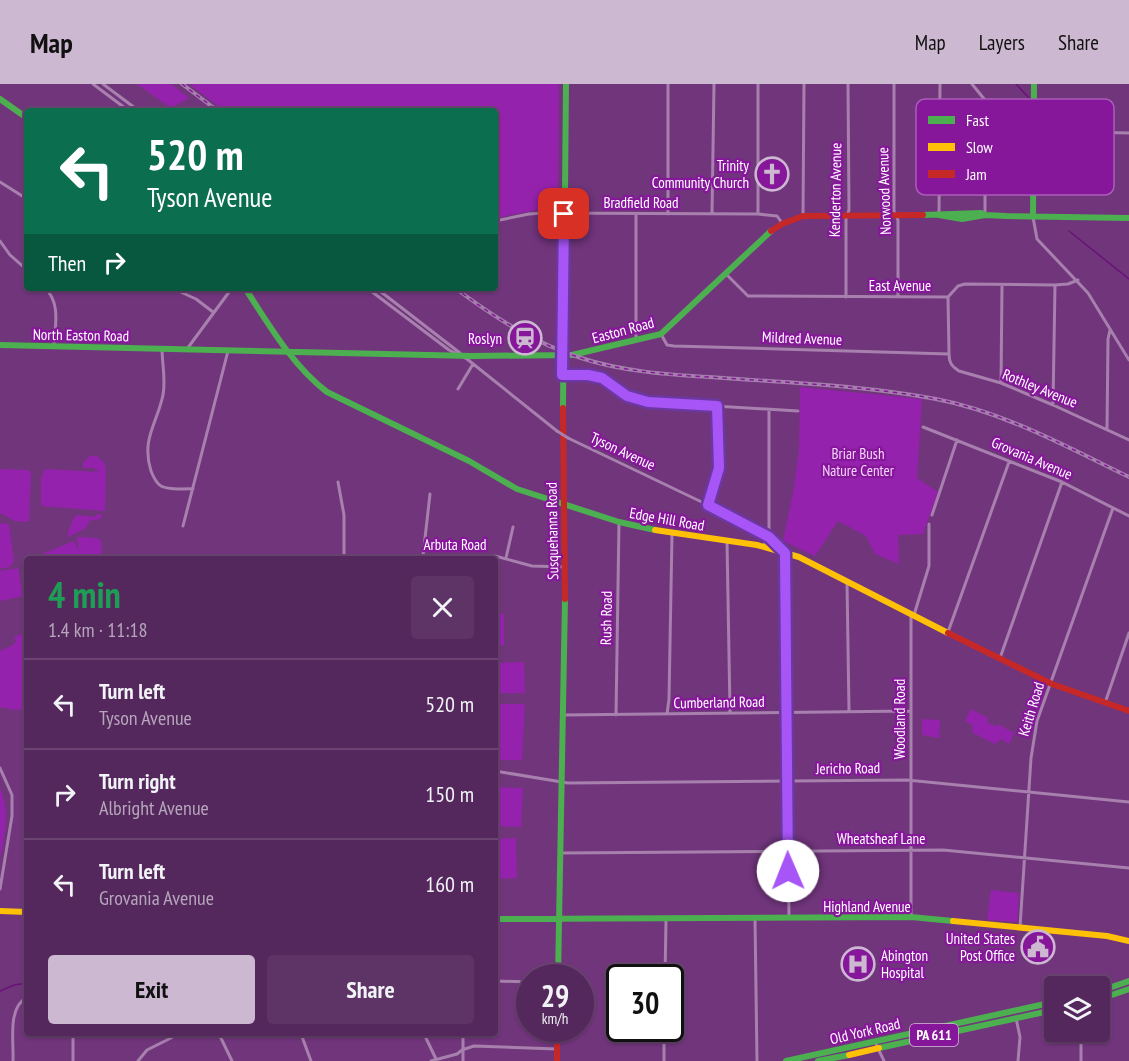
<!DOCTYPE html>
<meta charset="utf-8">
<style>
body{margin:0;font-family:"PT Sans Narrow",sans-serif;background:#5e3466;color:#f1f3f6;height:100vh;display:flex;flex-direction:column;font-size:22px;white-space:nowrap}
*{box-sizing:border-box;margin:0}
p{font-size:20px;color:#b6a6bc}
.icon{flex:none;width:33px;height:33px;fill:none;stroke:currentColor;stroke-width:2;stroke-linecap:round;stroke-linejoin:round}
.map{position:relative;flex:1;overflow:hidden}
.sheet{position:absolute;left:24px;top:472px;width:474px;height:480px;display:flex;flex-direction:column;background:#55285d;border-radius:6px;box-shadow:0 2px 4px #0004,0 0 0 2px #6b4472}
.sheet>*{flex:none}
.top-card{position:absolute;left:24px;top:24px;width:474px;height:183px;border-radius:6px;box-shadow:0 2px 4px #0004,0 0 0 2px #6b4472;background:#0b6e4f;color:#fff;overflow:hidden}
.fabs{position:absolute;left:1044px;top:892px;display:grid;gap:12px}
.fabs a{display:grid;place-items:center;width:66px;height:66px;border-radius:6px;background:#55285d;box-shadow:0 2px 4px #0004,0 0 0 2px #6b4472;font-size:30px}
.speed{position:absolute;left:516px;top:880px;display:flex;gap:12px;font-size:30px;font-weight:700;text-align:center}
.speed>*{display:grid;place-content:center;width:78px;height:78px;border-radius:50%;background:#55285d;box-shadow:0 2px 4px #0004,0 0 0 2px #6b4472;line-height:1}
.speed small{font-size:15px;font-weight:400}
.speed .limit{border:3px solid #111;border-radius:9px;background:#fff;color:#111}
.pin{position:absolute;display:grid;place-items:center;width:51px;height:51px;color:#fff;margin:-26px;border-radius:12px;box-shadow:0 3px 9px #0006}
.me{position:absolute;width:66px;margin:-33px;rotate:359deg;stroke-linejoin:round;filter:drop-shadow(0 0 4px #0008)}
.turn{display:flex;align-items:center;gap:21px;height:126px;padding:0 24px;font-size:27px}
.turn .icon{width:78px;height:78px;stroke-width:2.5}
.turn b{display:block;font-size:42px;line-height:51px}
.then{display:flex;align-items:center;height:57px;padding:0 24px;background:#0003;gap:12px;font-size:22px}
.round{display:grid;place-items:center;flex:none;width:63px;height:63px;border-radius:6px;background:#5e3466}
.headline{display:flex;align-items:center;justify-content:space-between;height:102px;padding:0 24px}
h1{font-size:36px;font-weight:600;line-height:45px;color:#1e9e55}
.action{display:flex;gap:12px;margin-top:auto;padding:12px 24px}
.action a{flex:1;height:69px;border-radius:6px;background:#cdb8d1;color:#111;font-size:24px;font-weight:600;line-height:69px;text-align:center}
.action a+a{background:#5e3466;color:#f1f3f6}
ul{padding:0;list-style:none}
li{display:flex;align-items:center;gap:18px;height:90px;padding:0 24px;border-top:2px solid #6b4472}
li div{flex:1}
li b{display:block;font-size:22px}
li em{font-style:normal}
header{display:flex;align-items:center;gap:36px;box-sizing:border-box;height:84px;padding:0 30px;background:#cdb8d1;color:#111}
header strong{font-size:28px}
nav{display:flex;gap:33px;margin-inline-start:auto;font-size:21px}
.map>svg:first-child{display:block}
.green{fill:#9522ac}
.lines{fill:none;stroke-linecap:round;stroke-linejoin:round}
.stream{stroke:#691277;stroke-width:1.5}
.street{stroke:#a780ae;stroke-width:3}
.fast{stroke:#4caf50;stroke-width:6}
.slow{stroke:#ffc107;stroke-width:6}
.jam{stroke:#c62828;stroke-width:6}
.rail-casing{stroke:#a57fac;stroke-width:4}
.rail{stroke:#86179a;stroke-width:1.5;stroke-dasharray:4.5;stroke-linecap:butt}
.street-bridge{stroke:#a780ae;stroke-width:3}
.route-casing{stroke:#6d37a1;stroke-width:15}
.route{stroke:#a855f7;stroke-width:10}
.labels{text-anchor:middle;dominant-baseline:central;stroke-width:4.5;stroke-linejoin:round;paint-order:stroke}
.shield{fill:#86179a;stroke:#dbb9e1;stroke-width:1.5}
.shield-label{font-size:14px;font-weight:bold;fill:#fff}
.poi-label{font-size:15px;fill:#fff;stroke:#86179a;text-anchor:end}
.street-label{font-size:15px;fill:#fff;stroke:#86179a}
.park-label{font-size:15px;fill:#f5d4fc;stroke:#86179a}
.key{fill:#86179a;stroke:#aa5db8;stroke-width:1.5}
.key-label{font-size:16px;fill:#fff}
</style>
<header>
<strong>Map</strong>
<nav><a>Map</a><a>Layers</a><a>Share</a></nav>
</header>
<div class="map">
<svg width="1129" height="977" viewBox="0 0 1129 977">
<rect width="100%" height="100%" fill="#71357c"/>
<path class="green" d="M137,0H171L189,14L171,24Z
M189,0H559L558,122L495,134V27H225Z
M800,303L922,315L917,394L938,408L923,450L898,451L899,480L875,470L866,452L838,437L815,472L783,457L793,409L799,367Z
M90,372H97L105,380L106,390L105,427L41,422V394L45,385L100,388L95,386L94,384H83V379Z
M0,385L29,386L31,389L29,438L15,437L0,429Z
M99,430L103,431L100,435L89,437L86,444L68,453V448L74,433L79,431L93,433Z
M0,439L9,440L14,477L10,483L0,485Z
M77,453L97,454L101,457L102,475H85L80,470L81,475H39L37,472L74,457L79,468Z
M18,484L23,512L0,517V487Z
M495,530H504V561H495Z
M27,548V624L16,626L0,623V567L13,561L16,557L14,553Z
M524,578L525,609H495V579Z
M495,620H525L522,676H495Z
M971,625L988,634L987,638L996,643L998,640L1014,649L1009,660L1001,655L995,660L973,649L972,644L973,641L965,637Z
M922,635L940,636L939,654L922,651Z
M495,703L523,704L521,743L495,742Z
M0,704C10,727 5,750 0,774Z
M516,754L517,794L495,795V755Z
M991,806L1019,809L1017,838L987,836Z"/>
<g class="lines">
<path class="stream" d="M1016,0L1029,14L1048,23C1054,45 1046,70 1054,91
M1069,147L1129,195
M0,907L14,901L27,899"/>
<path class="street" d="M93,0L129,27
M103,0L139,27
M894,0V127L898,136V212
M972,0L985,16V131
M1034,47L1129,49
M0,98L27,115
M668,130V0
M712,130L714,0
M758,130V0
M939,131L940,0
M803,132L804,0
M1033,133L1037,155L1088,209L1129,276
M495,137L529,130L543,129L758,130L777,132L782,139
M0,157L10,171L27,186
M726,190L748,212L948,213L958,202L965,200L1055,201L1068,200L1078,196
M45,204C61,219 55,242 54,262
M172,204L196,215L213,228
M367,204L449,266L467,275L557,347
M376,204L460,269
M846,213V135L849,126L848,0
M948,213L949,270C949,278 951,282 959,287L1001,299L1053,321L1129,356
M661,250L667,261L674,262L949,270
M636,257V131
M162,264C162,280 166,295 163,311C157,340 141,355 151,387C153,392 156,399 161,402C170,407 184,404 193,405
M187,265L232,204
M562,291H588L602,294L627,312L648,318L798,327
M1001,299L1002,201
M458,305L473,280
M1053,321L1055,201
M923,343L1062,398L1129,432
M1107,346L1108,255L1110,246
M568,354L708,421L769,453L785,469L789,834
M338,398L344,431V472H495L532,482L565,483
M708,421L719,384L718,322
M932,431L957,356
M183,442L228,267
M727,457L730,628
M763,462L769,453V326
M423,472L430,410
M506,474L513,443
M847,498L849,627
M948,548L1009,378
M1000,574L1062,398
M1105,619L1129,549
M667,630L669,615L672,450
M563,631L910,627
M616,631L619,438
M0,684L12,711V732L0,805
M495,687L568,699L907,696L1129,718
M561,769L943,766L1129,784
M911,833V533L914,531L929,482V440
M755,835L757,977
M1020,843L1031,674L1037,637L1113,424
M665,894L666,836
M495,897L530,898
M1016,934L1020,953L1018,977
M664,945V977
M219,950L232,977
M301,950L311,977
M424,950L436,975
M463,950V977
M875,958L884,977
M13,977C14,957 7,924 27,913
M73,977V950
M138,977L147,966L179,950
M431,977L457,970L462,966L474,962L557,965
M1081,977V948"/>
<path class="fast" d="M0,15L27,34
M923,131L981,129L985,131L1006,132L1129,134
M939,131L962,135L985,131
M1033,132L1034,0
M245,204C269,241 292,281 327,308L469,377L517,405L619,438L655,446
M0,261L472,272L572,271L661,250L771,147
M563,324L566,0
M495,835L911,833L953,837
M558,894L565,515
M1100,907L1129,897
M1100,915L1129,905
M879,964L1054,926
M786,977L1054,918
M818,977L849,971"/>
<path class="slow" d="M655,446L757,461L799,473L948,549
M0,827L27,828
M953,837L1107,852L1129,857
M849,971L879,964"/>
<path class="jam" d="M771,147L782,140L803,132L923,131
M563,324L565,515
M948,549L1052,600L1129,627
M557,945V977"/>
<g class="rail-casing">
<path id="rail" d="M182,0L218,27
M455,204C494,233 534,259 581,274C627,289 676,291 724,294C795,299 866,302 936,315C1004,328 1067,363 1129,393"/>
</g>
<use href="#rail" class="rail"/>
<path class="street-bridge" d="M557,347L568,354"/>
</g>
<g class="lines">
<g class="route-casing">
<path id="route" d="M564,130L562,291H588L602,294L627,312L648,318L717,322L719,384L708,421L769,453L785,469L788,787"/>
</g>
<use href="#route" class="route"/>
</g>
<defs>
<g id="church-ring" transform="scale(1.725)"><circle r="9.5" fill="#86179a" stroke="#cdb8d1" stroke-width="1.5"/><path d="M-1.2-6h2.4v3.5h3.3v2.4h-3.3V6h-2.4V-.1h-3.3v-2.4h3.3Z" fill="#cdb8d1"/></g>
<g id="station-ring" transform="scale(1.725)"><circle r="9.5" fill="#86179a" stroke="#cdb8d1" stroke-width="1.5"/><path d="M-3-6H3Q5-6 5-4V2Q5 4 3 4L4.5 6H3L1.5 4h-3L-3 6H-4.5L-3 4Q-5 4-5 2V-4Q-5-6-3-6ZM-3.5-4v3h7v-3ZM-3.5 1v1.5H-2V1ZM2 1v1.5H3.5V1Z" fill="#cdb8d1"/></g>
<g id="civic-ring" transform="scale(1.725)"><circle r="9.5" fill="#86179a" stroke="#cdb8d1" stroke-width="1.5"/><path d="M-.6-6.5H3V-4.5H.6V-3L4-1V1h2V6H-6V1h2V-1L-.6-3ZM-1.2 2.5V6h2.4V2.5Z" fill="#cdb8d1"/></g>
<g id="hospital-ring" transform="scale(1.725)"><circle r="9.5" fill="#86179a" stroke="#cdb8d1" stroke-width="1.5"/><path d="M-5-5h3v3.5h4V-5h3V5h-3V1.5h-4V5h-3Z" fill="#cdb8d1"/></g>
</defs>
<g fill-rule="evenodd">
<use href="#church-ring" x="772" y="90"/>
<use href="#station-ring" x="525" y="254"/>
<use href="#civic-ring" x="1038" y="863"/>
<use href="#hospital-ring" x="858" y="880"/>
</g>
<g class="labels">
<rect class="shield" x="910" y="940" width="48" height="22" rx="4.5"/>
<g class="shield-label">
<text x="934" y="951">PA 611</text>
</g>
<g class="poi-label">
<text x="749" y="81">Trinity<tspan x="749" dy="17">Community Church</tspan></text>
<text x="502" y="254">Roslyn</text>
<text x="1015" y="854">United States<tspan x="1015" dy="17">Post Office</tspan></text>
<text x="881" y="871" text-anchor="start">Abington<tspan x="881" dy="17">Hospital</tspan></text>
</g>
<g class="street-label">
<text transform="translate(835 106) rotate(-89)">Kenderton Avenue</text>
<text transform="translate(884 107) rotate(-92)">Norwood Avenue</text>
<text x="641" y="118">Bradfield Road</text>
<text x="900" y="201">East Avenue</text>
<text transform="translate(623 246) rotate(-15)">Easton Road</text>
<text transform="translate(81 251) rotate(1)">North Easton Road</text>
<text transform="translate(802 254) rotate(2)">Mildred Avenue</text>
<text transform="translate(1040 304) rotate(22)">Rothley Avenue</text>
<text transform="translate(623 367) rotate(25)">Tyson Avenue</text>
<text transform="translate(1032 374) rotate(23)">Grovania Avenue</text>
<text transform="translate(667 435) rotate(10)">Edge Hill Road</text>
<text transform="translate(552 447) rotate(-91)">Susquehanna Road</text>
<text x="455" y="460">Arbuta Road</text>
<text transform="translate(606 534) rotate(-89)">Rush Road</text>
<text transform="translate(719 618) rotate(-1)">Cumberland Road</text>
<text transform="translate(1031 625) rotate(-73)">Keith Road</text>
<text transform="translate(899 635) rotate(-90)">Woodland Road</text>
<text transform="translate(848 684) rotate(-1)">Jericho Road</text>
<text x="881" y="754">Wheatsheaf Lane</text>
<text x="867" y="822">Highland Avenue</text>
<text transform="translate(865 947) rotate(-13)">Old York Road</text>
</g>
<g class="park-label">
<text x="858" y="369">Briar Bush<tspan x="858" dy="17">Nature Center</tspan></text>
</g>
</g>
<rect x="916" y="15" width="198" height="96" rx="9" class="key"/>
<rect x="928" y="32" width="27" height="8" fill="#4caf50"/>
<rect x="928" y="59" width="27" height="8" fill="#ffc107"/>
<rect x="928" y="86" width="27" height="8" fill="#c62828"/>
<g class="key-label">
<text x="966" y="42">Fast</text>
<text x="966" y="69">Slow</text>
<text x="966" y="96">Jam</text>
</g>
</svg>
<div class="fabs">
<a><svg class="icon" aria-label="layers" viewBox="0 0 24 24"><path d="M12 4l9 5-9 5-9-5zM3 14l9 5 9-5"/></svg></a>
</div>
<div class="speed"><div>29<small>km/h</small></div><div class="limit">30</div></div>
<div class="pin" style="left:564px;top:130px;background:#d93025"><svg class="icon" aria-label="arrive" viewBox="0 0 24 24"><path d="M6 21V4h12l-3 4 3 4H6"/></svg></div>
<svg class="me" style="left:788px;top:787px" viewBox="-20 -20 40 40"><circle r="19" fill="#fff"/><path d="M0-13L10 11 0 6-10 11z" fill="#a855f7"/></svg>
<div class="top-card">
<div class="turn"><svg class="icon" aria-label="left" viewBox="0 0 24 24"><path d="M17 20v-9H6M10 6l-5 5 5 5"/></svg><div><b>520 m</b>Tyson Avenue</div></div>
<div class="then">Then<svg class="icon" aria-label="right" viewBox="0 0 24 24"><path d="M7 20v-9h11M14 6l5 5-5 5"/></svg></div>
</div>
<section class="sheet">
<div class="headline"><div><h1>4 min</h1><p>1.4 km · 11:18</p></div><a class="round"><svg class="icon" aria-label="close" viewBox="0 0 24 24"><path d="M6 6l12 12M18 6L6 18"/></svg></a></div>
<ul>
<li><svg class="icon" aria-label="left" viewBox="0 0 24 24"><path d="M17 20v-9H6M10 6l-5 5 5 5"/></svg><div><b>Turn left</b><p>Tyson Avenue</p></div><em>520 m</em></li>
<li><svg class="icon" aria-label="right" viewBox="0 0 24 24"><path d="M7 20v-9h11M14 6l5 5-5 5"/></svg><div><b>Turn right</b><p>Albright Avenue</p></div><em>150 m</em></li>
<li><svg class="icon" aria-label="left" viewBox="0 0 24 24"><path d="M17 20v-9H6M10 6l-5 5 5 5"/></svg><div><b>Turn left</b><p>Grovania Avenue</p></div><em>160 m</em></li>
</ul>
<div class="action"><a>Exit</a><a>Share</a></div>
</section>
</div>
